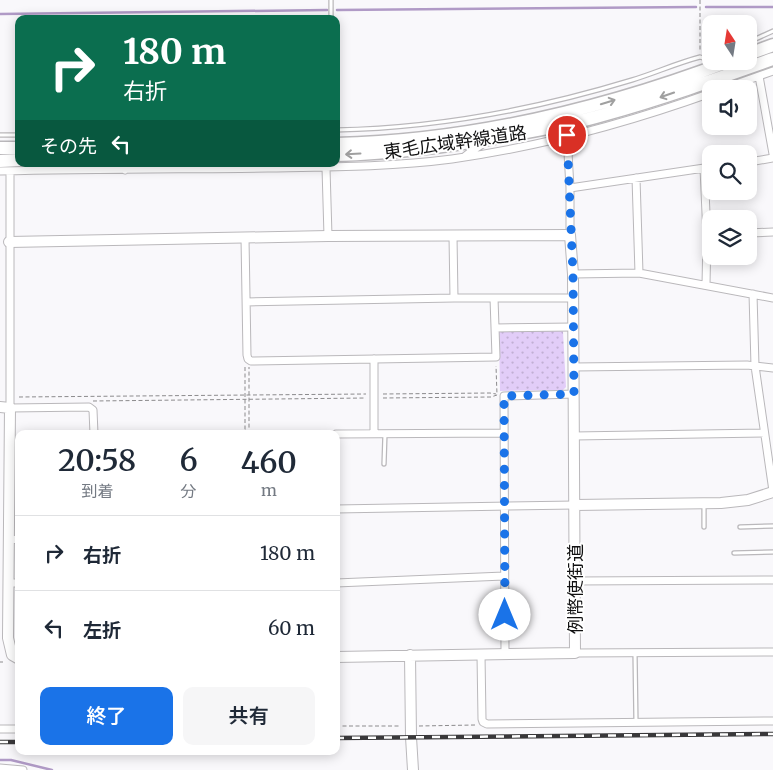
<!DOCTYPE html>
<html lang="ja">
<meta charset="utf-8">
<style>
body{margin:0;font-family:Merriweather,"Noto Sans JP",serif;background:#f6f6f7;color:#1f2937;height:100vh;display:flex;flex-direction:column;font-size:19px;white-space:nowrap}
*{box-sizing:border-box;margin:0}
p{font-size:16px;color:#747a83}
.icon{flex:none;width:28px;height:28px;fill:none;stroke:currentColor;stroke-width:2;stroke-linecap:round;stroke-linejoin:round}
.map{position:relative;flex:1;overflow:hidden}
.side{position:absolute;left:15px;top:430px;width:325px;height:325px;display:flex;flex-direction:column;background:#fff;border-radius:10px;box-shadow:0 2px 12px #0003}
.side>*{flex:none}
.top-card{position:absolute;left:15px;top:15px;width:325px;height:152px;border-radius:10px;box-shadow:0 2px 12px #0003;background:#0b6e4f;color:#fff;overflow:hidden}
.needle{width:32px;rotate:348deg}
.buttons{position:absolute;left:702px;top:15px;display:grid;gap:10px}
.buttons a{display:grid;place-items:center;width:55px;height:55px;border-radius:10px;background:#fff;box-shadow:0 2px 12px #0003;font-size:25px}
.pin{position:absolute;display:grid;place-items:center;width:42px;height:42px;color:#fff;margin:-21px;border:2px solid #fff;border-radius:50%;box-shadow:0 1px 5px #0007}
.me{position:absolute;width:55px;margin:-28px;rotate:0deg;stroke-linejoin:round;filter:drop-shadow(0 0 4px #0008)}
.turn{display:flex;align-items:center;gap:18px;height:105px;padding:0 25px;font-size:22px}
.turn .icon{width:65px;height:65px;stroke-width:2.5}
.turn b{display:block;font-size:35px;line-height:42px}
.then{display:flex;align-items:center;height:48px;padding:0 25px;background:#0003;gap:10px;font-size:19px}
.eta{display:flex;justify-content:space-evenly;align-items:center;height:85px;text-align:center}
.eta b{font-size:30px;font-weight:600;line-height:35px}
.cta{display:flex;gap:10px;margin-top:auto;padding:10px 25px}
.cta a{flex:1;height:58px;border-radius:10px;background:#1a73e8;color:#fff;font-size:20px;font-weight:600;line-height:58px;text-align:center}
.cta a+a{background:#f6f6f7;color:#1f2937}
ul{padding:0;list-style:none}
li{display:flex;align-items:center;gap:15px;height:75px;padding:0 25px;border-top:1px solid #e0e1e3}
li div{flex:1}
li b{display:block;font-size:19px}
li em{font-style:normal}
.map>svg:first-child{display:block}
.grass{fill:url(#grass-dots)}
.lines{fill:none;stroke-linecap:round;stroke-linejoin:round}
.stream{stroke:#b09ac6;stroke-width:2.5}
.lane-casing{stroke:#bab8bb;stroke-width:5.5}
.street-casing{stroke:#bab8bb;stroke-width:9}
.secondary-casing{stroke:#bab8bb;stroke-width:12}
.highway-casing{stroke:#bab8bb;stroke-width:15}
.path{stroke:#8c8b8d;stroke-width:1;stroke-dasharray:4 2.5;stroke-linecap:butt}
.lane{stroke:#fff;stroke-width:3}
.street{stroke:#fff;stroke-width:7}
.secondary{stroke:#fff;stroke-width:10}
.highway{stroke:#fff;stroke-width:12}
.rail-casing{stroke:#39383a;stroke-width:4.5}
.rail{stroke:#fff;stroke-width:2.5;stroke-dasharray:8;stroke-linecap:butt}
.oneway{stroke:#a0a0a0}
.route{stroke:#1a73e8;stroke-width:9;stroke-dasharray:0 16.2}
.labels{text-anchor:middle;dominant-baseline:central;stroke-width:4;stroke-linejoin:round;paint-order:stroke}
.street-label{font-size:18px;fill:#111112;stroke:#fff}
</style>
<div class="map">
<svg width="773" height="770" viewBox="0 0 773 770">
<defs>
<pattern id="grass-dots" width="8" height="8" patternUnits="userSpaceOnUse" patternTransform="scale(1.25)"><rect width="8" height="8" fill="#e2cdf8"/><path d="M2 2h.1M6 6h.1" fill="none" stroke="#c1afd4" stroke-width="1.8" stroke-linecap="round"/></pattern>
</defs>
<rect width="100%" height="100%" fill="#f9f8fb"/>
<path class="grass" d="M501,330H562L563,332L566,387L563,390L500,391L499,332Z"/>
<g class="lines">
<path class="stream" d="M706,7H773
M337,10L696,7
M0,14L327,10
M0,760H11L52,770"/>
<g class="lane-casing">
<path id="lane" d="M331,0V19
M749,42L773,31
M336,130C436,128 537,109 632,80C655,73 677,63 700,57L706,59L711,57
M0,135H19
M384,464L385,434
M704,527V504
M740,527L773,526
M734,553L773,552
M635,654L636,722"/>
</g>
<g class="street-casing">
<path id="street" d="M759,76L773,154
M722,89L773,71
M567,135L570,188V235
M464,157C473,149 479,148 487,140
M749,162L773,158
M111,164L119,166L125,170
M326,168L328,236
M704,168L707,236L706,285
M0,171C89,169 179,169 268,168C329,167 391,167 452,159C538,147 630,122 711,93
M10,171V408L89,407L93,410L94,434
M636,178L639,273
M570,188L711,167
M749,233L773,232
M453,236L454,298
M245,238L247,355L248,359L251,361L496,357L494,298
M573,274L639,273L773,298
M753,294L755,366L773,491
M247,302L454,298H573
M495,328L573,327
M574,367L747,365L773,368
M336,434L504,433
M374,434V359
M574,436L764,433
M336,509L575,505
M9,540L19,539
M575,581L773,580
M9,583H19
M336,583L504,576
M575,653L773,652
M505,654L504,396L574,394
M481,655L482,719L483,722L487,724L773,721
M0,729H19
M0,768L23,770"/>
</g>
<g class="secondary-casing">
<path id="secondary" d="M9,242L328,236L570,235L573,274L575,653L336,657
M0,407L10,408L8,638L12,655L19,659
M575,505L721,503L748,500L773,492
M410,655L411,737L413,770"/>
</g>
<g class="highway-casing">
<path id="highway" d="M749,54L773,45
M336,144C472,141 603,109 730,61
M0,148H19
M336,155C399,153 460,145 521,133C549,128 576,123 603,115C661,99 717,79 773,59
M0,161L19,160"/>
</g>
<path class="path" d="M700,0V52
M245,367V429L247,434
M383,394L490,393L496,394
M19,397L366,394
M383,398L491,397L497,395L496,366
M93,401L366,398
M248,434L249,428V367
M0,662H3
M336,726H400
M419,726L475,725"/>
<use href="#lane" class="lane"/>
<use href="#street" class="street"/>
<use href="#secondary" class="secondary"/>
<use href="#highway" class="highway"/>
<g class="rail-casing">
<path id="rail" d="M336,738L773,734
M0,742H19"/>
</g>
<use href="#rail" class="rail"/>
</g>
<defs><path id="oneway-shaft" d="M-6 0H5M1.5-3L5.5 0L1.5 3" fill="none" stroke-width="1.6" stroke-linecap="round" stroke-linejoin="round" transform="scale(1.25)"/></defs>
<g class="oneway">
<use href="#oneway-shaft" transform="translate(667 95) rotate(161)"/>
<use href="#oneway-shaft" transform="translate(608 102) rotate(-17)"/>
<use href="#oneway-shaft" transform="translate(353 154) rotate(177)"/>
</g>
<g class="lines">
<path class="route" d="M505,615L504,396L574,394L573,274L567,135"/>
</g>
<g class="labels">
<g class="street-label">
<text transform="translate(455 142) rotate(-8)">東毛広域幹線道路</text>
<text transform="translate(575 589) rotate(-90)">例幣使街道</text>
</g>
</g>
</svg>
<div class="buttons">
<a><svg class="needle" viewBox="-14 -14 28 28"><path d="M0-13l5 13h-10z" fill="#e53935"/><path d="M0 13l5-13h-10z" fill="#747a83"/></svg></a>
<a><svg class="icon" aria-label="sound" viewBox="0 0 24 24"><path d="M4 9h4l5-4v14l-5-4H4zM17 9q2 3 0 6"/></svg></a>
<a><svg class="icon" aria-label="search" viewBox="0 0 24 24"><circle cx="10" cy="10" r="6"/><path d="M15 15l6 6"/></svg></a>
<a><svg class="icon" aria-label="layers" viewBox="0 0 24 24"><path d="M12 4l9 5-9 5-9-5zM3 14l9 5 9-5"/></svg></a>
</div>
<div class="pin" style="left:567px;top:135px;background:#d93025"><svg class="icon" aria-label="arrive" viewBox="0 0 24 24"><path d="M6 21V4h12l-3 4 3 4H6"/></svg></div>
<svg class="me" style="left:505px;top:615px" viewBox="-20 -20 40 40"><circle r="19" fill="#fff"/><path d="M0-13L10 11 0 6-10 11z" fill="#1a73e8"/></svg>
<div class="top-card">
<div class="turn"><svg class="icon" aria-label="right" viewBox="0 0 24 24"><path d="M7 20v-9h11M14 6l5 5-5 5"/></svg><div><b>180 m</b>右折</div></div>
<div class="then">その先<svg class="icon" aria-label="left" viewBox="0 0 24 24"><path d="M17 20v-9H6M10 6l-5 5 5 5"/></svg></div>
</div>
<section class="side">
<div class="eta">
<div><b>20:58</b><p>到着</p></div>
<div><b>6</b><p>分</p></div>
<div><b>460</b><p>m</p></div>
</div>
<ul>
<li><svg class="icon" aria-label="right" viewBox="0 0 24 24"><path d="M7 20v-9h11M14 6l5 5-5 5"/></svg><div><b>右折</b></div><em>180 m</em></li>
<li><svg class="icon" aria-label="left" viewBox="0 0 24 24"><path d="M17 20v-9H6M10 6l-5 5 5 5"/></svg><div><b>左折</b></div><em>60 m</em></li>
</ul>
<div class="cta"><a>終了</a><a>共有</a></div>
</section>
</div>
